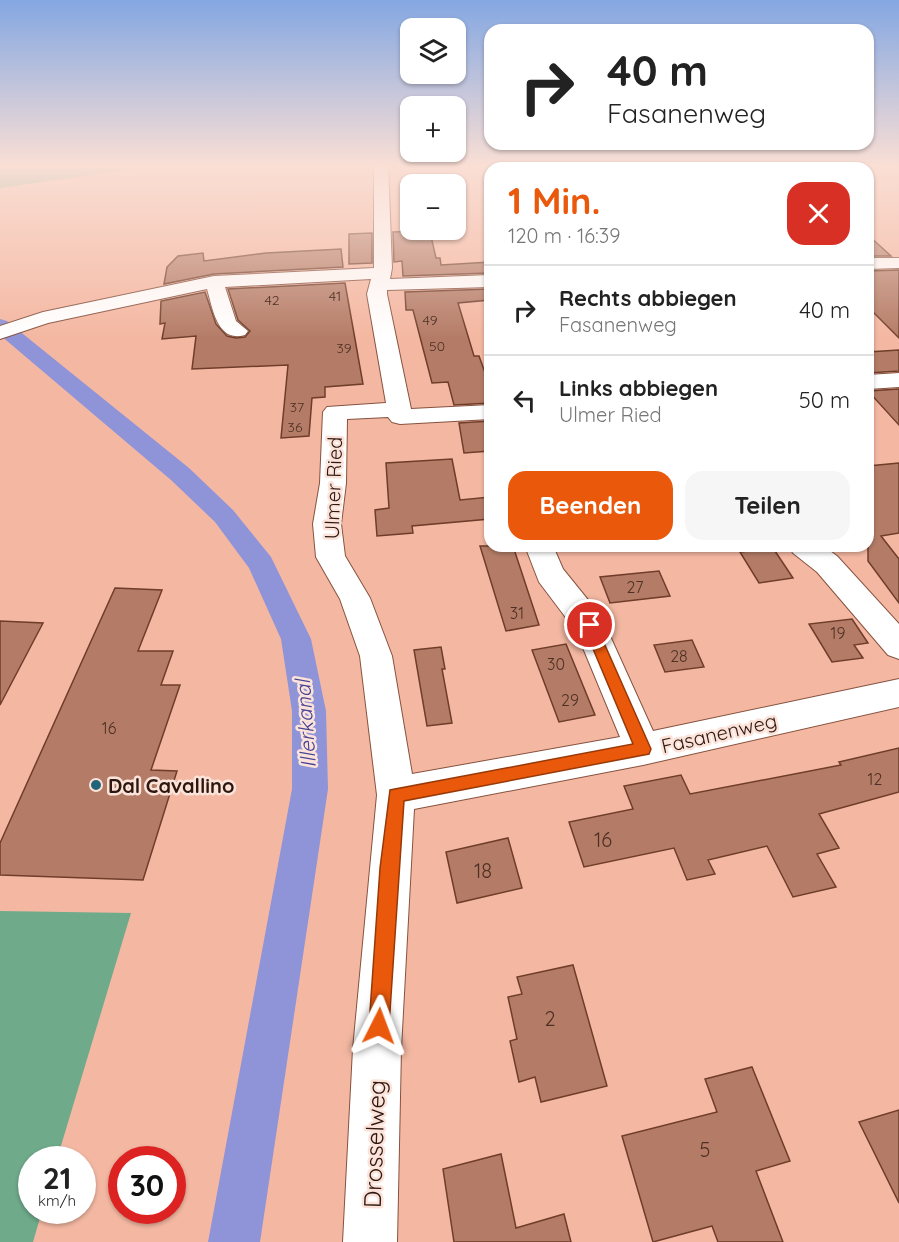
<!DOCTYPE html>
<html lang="de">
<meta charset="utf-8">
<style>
body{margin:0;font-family:Quicksand,sans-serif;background:#f6f6f6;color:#222;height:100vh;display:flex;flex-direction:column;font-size:22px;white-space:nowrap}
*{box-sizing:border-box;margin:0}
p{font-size:20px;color:#767676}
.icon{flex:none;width:33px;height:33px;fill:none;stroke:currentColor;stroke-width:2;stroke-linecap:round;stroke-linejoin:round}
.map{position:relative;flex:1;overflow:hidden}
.panel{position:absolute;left:484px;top:162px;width:390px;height:390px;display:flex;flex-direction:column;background:#fff;border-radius:18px;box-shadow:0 2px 4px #0004}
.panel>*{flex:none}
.hud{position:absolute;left:484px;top:24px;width:390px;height:126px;border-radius:18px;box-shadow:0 2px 4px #0004;background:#fff;color:#222;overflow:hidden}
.tools{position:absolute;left:400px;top:18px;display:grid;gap:12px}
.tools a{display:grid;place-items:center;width:66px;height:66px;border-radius:12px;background:#fff;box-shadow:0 2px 4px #0004;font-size:30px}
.speed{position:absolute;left:18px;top:1146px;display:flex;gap:12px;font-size:30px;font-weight:700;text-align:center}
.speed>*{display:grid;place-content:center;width:78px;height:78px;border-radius:50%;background:#fff;box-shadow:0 2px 4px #0004;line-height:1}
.speed small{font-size:15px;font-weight:400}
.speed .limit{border:9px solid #d22;background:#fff;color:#111}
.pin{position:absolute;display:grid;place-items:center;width:51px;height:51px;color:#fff;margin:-26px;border:3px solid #fff;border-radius:50%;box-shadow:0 2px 6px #0007}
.me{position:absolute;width:66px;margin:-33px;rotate:3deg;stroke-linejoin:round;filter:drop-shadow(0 0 4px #0008)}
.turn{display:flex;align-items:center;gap:21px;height:126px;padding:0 24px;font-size:27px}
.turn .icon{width:78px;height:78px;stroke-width:2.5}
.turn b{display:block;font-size:42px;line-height:51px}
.round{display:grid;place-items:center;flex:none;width:63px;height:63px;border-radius:18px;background:#f6f6f6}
.head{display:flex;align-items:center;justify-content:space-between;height:102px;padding:0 24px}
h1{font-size:36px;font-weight:700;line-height:45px;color:#ea580c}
.primary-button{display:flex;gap:12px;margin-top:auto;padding:12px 24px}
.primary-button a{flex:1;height:69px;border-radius:18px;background:#ea580c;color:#fff;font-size:24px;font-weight:700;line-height:69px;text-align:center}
.primary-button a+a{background:#f6f6f6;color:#222}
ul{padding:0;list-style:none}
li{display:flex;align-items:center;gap:18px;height:90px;padding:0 24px;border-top:2px solid #e0e0e0}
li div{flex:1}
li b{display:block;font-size:22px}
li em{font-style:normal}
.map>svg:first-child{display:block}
.green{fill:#6faa8b}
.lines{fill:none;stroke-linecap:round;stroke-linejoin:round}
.canal{fill:#8f93d8;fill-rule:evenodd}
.building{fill:#b47c67;stroke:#6f3d2a;stroke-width:1.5}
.minor-casing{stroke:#86523f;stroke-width:2}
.minor{fill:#fff;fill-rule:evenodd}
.route{fill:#ea580c;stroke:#983908;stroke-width:1.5}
.poi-dot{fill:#236578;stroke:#fce3da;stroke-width:2}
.labels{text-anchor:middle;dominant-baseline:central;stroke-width:5;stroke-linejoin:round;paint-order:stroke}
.far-number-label{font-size:14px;fill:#4f3025}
.number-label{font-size:16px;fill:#4f3025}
.street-label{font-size:20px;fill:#2d170f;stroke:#fce3da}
.poi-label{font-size:20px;font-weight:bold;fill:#2d170f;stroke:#fce3da;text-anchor:start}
.near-number-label{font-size:20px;fill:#4f3025}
.water-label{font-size:21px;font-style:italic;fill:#444294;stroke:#fce3da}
.near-street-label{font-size:24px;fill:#2d170f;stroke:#fce3da}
</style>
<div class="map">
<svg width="899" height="1242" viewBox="0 0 899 1242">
<rect width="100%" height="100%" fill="#f4b8a2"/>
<path class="green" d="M0,164H168L0,188Z
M0,911L131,913L57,1159L32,1160V1210L42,1211L33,1242H0Z"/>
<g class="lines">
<path class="canal" d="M0,319L7,321L189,468L233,510L271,557L311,639L326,711L328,789L260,1242H208L292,789V711L281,639L249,568L215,522L171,480L0,335Z"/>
</g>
<path class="building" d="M416,231L417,237L431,236L436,258H440L441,265L490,262V273L403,276L402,261L394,262L393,232Z
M372,233V263L349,264V234Z
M868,235L891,256H868Z
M341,249L343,267L214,274L164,284L167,267L178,256L203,253L204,261L266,253Z
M899,270V338L868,307V271Z
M345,283L363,384L325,387V397L312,398L309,436L281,438L288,365L192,369L196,336L162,339L165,323L160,324L161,301L205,292L216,324L227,336L236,338L245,337L250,331L238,320L228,289Z
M490,289V300L458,303L474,356H479L487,378H490V403L454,405L448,382L432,383L413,310H406L405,292Z
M899,350V371L868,373V352Z
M899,389V425L868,391Z
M490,421V451L464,453L459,423Z
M452,459L460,500L490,497V519L412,526L413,533L377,536L375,510L389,508L386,463Z
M899,463V533L881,536L899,559V603L868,561V466Z
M480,546H513L539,625L506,631Z
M773,548L793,578L759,583L740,552Z
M659,571L670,596L610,603L600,577Z
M115,588L162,590L138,651H173L161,685H180L151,770L177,771L143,880L0,875V843Z
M852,619L868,643L854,645L863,658L832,662L809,624Z
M0,621L43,623L0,705Z
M692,640L704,667L665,672L654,645Z
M566,644L595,715L559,722L532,650Z
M441,647L445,669H442L452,723L427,726L414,650Z
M899,748V792L819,814L839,848L817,854L836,887L793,897L767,846L708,860L715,874L687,880L674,848L584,867L569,822L633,809L624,786L681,775L690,794L841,765L839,762Z
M508,838L522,888L457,903L446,852Z
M573,965L607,1086L541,1102L535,1077L519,1082L510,1041L517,1039L508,997L522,994L517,977Z
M752,1067L790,1161L756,1171L783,1242H718L712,1226L653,1242L622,1136L717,1112L705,1079Z
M899,1110V1203L859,1122Z
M501,1154L516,1228L564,1214L571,1242H454L443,1169Z"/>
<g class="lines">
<g class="minor-casing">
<path id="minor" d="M374,164H388L392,268L390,279L490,275V287L387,290V294L411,409L490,405V419L400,424L392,422L388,417L347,419L346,483L341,524L345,556L370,598L392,656L412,774L620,737L576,631L539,582L525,546H553L563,569L601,616L653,731L899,679V707L643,765L414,809L401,1049L397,1242H343L353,1049L377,795L360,656L340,599L316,557L313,524L320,483L323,412L327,407L386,403L367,294L371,279L225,287L236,321L248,331L245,335C217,343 213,309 207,289L48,323L0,339V326L43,312L214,276L374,268Z
M868,258H899V268L868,269Z
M899,373V387L868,389V375Z
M789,546H823L837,556L899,624V659L888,655L817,572L793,553Z"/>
</g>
<use href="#minor" class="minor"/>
</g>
<linearGradient id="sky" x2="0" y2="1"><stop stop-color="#84a7e2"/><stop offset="0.49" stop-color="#fadfd5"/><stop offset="1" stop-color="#fadfd5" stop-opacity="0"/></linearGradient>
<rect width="899" height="338" fill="url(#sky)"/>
<path class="route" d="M590,619L596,625L651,749L649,754L404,801L389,1026L386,1034L379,1037L372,1034L369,1026L380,868L390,790L633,744L583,625Z"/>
<circle class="poi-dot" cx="96" cy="785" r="6"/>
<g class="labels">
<g class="far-number-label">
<text x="335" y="296">41</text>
<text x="272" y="300">42</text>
<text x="430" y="320">49</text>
<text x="437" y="346">50</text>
<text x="344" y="348">39</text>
<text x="297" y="407">37</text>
<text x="295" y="427">36</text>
</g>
<g class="number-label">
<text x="635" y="587">27</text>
<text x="517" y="613">31</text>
<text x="838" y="633">19</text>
<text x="679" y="656">28</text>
<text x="556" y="664">30</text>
<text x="570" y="700">29</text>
<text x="109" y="728">16</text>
<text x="875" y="779">12</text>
</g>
<g class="street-label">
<text transform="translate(333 488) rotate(-88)">Ulmer Ried</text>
<text transform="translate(719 733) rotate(-13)">Fasanenweg</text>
</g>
<g class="poi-label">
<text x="108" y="785">Dal Cavallino</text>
</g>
<g class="near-number-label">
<text x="603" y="839">16</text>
<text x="483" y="870">18</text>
<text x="550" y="1018">2</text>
<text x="705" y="1149">5</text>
</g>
<g class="water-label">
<text transform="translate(305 724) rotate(-94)">Illerkanal</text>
</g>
<g class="near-street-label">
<text transform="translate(374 1144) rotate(-88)">Drosselweg</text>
</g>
</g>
</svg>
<div class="tools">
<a><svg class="icon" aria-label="layers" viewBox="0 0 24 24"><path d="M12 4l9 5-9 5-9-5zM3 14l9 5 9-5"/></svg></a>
<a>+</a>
<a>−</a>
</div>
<div class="speed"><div>21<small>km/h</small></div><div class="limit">30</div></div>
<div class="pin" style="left:590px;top:625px;background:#d93025"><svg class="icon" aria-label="arrive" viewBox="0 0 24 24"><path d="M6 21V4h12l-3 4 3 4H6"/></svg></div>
<svg class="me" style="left:379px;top:1026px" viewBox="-20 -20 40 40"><path d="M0-17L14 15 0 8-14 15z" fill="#ea580c" stroke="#fff" stroke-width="4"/></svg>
<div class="hud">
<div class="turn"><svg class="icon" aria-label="right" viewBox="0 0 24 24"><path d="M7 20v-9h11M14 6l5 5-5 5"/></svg><div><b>40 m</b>Fasanenweg</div></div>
</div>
<section class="panel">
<div class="head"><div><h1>1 Min.</h1><p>120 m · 16:39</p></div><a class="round" style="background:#d93025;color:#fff"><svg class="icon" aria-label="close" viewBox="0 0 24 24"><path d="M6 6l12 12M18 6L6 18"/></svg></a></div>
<ul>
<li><svg class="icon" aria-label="right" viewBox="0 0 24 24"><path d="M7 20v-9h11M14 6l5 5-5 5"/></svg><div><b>Rechts abbiegen</b><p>Fasanenweg</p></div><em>40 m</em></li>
<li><svg class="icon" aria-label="left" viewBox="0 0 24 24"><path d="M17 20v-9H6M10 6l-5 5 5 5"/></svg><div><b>Links abbiegen</b><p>Ulmer Ried</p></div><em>50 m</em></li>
</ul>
<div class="primary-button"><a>Beenden</a><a>Teilen</a></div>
</section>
</div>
